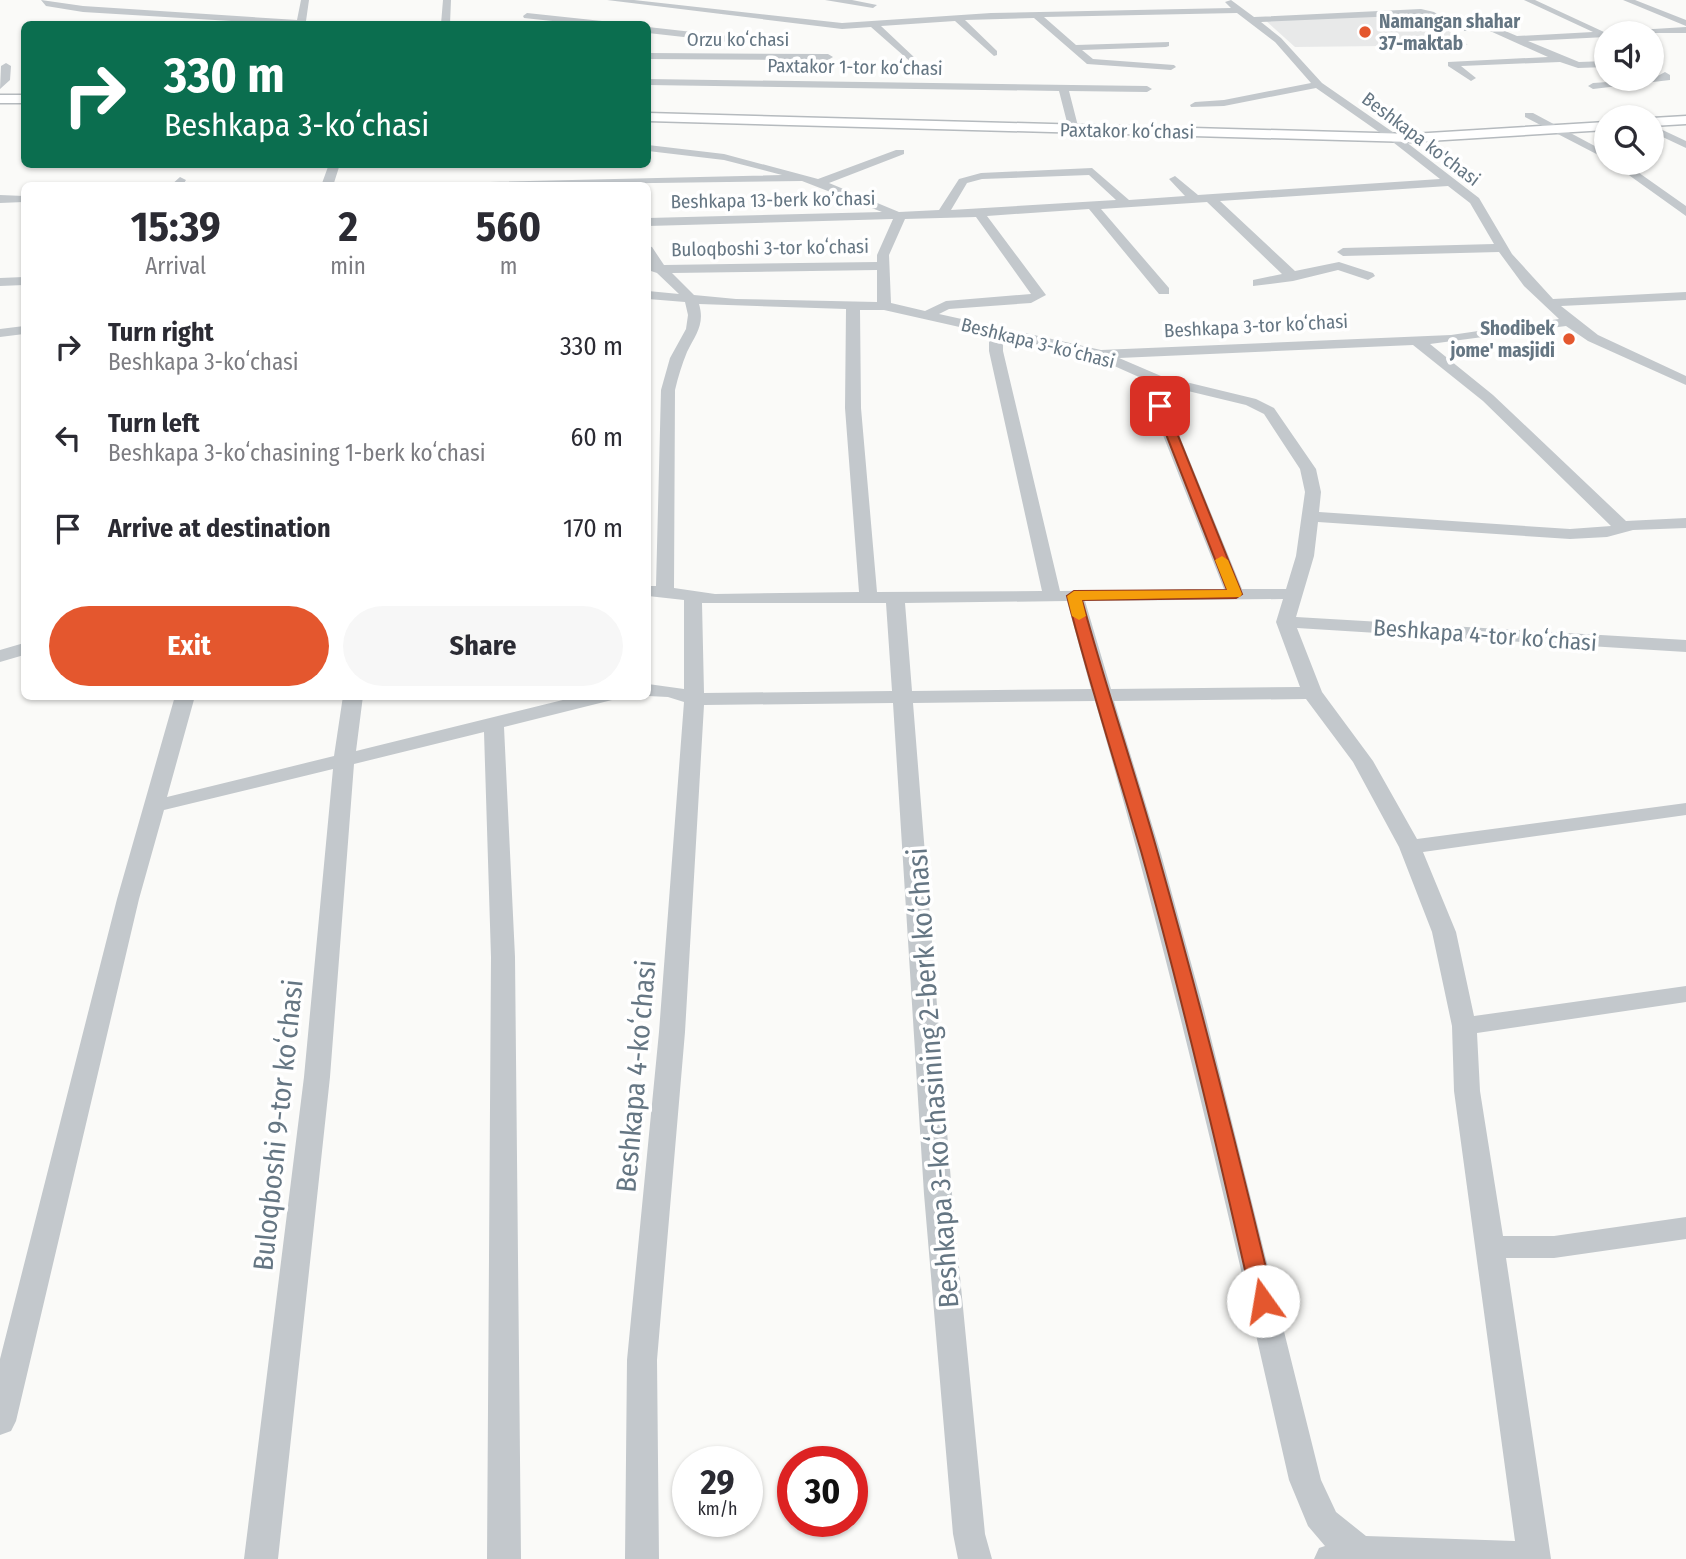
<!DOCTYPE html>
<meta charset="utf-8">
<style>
body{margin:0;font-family:"Fira Sans Condensed",sans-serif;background:#f7f7f7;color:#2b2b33;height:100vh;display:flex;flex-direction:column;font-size:26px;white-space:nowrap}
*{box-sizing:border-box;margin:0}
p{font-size:23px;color:#7c7c81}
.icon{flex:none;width:38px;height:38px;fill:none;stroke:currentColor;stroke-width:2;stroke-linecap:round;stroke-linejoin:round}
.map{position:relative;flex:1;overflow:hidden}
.panel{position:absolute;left:21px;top:182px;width:630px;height:518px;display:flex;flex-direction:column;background:#fff;border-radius:10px;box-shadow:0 2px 5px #0004}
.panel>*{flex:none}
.guide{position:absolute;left:21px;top:21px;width:630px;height:147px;border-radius:10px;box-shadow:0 2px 5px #0004;background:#0b6e4f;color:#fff;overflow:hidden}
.fabs{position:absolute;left:1594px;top:21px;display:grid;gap:14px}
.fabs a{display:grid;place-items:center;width:70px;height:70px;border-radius:50%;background:#fff;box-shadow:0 2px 5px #0004;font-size:35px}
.speed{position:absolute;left:672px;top:1446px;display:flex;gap:14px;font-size:35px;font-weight:700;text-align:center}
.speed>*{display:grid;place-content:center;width:91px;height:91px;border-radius:50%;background:#fff;box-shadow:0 2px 5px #0004;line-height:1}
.speed small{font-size:18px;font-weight:400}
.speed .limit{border:10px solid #d22;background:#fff;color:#111}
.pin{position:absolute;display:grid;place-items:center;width:60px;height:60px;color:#fff;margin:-30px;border-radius:14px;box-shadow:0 4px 10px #0006}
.me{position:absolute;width:77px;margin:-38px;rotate:347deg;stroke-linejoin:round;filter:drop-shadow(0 0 5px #0008)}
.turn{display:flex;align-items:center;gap:24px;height:147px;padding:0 28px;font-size:32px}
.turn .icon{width:91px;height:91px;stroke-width:2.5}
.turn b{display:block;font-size:49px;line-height:60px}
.eta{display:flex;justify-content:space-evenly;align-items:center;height:119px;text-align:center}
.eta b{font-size:42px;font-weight:700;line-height:49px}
.action{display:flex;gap:14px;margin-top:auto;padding:14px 28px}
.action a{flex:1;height:80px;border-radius:42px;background:#e4572e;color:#fff;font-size:28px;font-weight:700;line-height:80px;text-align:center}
.action a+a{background:#f7f7f7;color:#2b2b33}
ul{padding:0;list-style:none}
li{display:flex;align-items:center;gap:21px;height:91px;padding:0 28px}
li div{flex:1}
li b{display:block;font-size:26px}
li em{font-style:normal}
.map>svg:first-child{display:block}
.built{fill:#e8e9e9}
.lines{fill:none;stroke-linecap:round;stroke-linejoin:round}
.major-casing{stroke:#b5babe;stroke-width:3}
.minor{fill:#c3c8cc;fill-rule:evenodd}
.major{fill:#fff;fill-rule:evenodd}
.route{fill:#e4572e;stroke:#94391e;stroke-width:2}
.slow{fill:#f59e0b}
.poi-dot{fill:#e4572e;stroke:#fff;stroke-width:2.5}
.labels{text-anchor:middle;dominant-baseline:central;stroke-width:7;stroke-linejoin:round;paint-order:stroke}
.far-poi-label{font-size:19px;font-weight:bold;fill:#657683;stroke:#fff;text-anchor:start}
.far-street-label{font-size:19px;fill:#657683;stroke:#fff}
.street-label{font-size:23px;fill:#657683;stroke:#fff}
.near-street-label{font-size:28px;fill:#657683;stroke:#fff}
</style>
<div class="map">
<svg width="1686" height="1559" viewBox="0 0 1686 1559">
<rect width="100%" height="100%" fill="#fafaf8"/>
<path class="built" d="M1425,14L1468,45L1295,47L1265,20Z"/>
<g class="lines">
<g class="major-casing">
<path id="major" d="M0,95H24V103H0Z
M648,113L1412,134L1606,122V130L1412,142L648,121Z
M1686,116V124L1652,126V118Z"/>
</g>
<path class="minor" d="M41,0L83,6L297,20L301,0H309L306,21L321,24H282L83,12L46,6Z
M443,0H451L450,24H441Z
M607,0H634L842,23L991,13L1231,8L1225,2L1231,0L1254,17L1421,9L1434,12L1453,25H1491L1517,36L1593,32L1524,0H1535L1604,32L1686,27V33H1606V37L1528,41L1579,62L1606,61V67L1578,68L1560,62L1461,66L1476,78L1471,81L1448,66V62L1548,57L1490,31H1451L1428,16L1421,15L1261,22L1281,38L1322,83L1397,135L1479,198L1512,254L1553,299L1686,292V300L1561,306L1598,335L1686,376V385L1588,341L1566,326L1430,344L1493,395L1626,521L1686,518V528L1633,530L1607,537L1570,539L1318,522L1314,556L1296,617L1686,640V652L1297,628L1322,692L1373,761L1417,839L1686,803V815L1423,852L1456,932L1474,1016L1686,986V1002L1477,1033L1480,1091L1503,1236H1554L1686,1217V1239L1554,1258H1506L1551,1559H1314L1319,1548L1325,1546L1308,1526L1289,1480C1230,1219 1170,958 1095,701L913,703L952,1194L985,1534L992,1559H958L953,1534L924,1194L893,703L704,705L685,1032L657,1360L659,1559H625L627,1360L659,1032L684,702L668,697L648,696V684L684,689V600L648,596V586H656L661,390L670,358L686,329L688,315L685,302L648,299V291L679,294L657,273L648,270L651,266L648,261V246L652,247L664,265L877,262V255L893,219L648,226V218L882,212L802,181L444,186L449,183L782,175L724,160L648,151V145L724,154L818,179L896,150H904V154L829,183L899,212L939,210L959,179L981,173L1092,168L1129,200L1185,196L1169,179L1175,176L1198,195L1440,179L1389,139L1316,88L1224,106L1191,107L1190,105L1195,102L1224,100L1311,83L1275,42L1237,13L1044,17L1076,45L1169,42V46L1166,47L1082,50L1093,59L1174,65L1176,67L1171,70L1087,64L1034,18L965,20L997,51V55L994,56L955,21L881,26L916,59V63L913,64L871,27L842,29ZM1089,175L1116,200L951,210L967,183L982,179ZM1448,186L1470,203L1494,244L1343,248L1337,252L1343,256L1499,252L1524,286L1559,319L1451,335L1101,350L939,314L949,309L1031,303L1046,295L987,216L1089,209L1159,294H1169V288L1101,209L1207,202L1282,274L1253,280V286L1293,281L1338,270L1368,280L1375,276L1373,273L1339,262L1295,271L1220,201ZM976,217L1031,294L946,301L925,311L891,303L889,255L905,219ZM877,270V302L736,299L694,295L672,273ZM699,304L846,309L845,408L859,592L715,594L674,588L675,390C678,377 682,364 687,352C696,334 705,324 699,304ZM860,310H884L995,335L989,342V351L1042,591L877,592L861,408ZM1007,338L1094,357L1148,381V391L1157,420L1224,589L1060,591L1003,351V343ZM1413,345L1483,401L1611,526L1570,529L1319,512L1321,492L1316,469L1274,408L1256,399L1161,376L1119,358ZM1163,385L1246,405L1264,414L1300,469L1305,492L1296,556L1286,589H1242L1173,420ZM1283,599L1276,622L1300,687L1111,689L1085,601ZM1067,601L1091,689L912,691L905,603ZM702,603H886L892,691L704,693ZM1306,699L1353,762L1399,847L1432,932L1452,1026L1454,1091L1515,1541L1366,1536L1336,1512L1321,1480L1204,1010L1161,854L1114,701Z
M825,0H852L877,5L873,8Z
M1623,0H1635L1686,20V26Z
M527,13L602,21L607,24H581L524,18L523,16Z
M648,27L783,42L788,45L783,48L648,33Z
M648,53L828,54L833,57L828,60L648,59Z
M6,63L11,66L10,80L0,89L1,66Z
M1665,72L1670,75V80L1593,89L1588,86L1593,83L1652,79Z
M648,79L1147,86L1152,89L1147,92L1069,91L1079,130L1074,133L1069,130L1059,91L648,85Z
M1525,113H1533L1606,152V159L1525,117Z
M1652,125L1686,141V148L1652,132Z
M1612,163H1625L1686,206V216Z
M329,164H340L333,186H321Z
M180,177L186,180L182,186H170Z
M0,195L24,196V202L0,203Z
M24,277V285L0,286V278Z
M24,326V334L0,337V329Z
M24,643V655L0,662V650Z
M175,696H195L167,797L334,756L343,696H363L356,751L579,696H614L612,700L504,727L515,957L521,1559H487L491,957L484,732L354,764L330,1077L278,1559H244L304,1077L333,769L164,810L139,899L16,1421L11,1431L0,1435V1359L117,899Z"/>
<use href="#major" class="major"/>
</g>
<path class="route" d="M1160,402L1166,406L1242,594L1236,598L1082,600C1105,685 1134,769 1158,854C1200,1002 1238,1151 1274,1301L1271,1307L1263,1310L1255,1307L1252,1301C1218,1150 1183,1000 1141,851C1116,766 1089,682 1067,596L1074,591L1227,590L1155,406Z"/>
<path class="slow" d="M1222,556L1228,560L1242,594L1240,597L1082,600L1086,616L1079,620L1072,616L1067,596L1074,591L1227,590L1215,560Z"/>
<g class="poi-dot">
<circle cx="1365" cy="32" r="7"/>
<circle cx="1569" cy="339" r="7"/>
</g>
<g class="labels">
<g class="far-poi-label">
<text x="1379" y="21">Namangan shahar<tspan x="1379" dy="22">37-maktab</tspan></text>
<text x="1555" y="328" text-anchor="end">Shodibek<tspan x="1555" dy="22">jome' masjidi</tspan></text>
</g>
<g class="far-street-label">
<text x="738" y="39">Orzu koʻchasi</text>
<text transform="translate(855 67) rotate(1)">Paxtakor 1-tor koʻchasi</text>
<text transform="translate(1127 131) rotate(1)">Paxtakor koʻchasi</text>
<text transform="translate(1421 139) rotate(37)">Beshkapa ko'chasi</text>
<text transform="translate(773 200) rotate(-1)">Beshkapa 13-berk koʼchasi</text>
<text transform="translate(770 248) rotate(-1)">Buloqboshi 3-tor koʻchasi</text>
<text transform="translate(1256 326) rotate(-3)">Beshkapa 3-tor koʻchasi</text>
<text transform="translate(1038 343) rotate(14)">Beshkapa 3-koʻchasi</text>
</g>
<g class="street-label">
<text transform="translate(1485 635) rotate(4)">Beshkapa 4-tor koʻchasi</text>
</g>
<g class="near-street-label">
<text transform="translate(636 1076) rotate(-85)">Beshkapa 4-koʻchasi</text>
<text transform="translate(933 1078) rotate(-94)">Beshkapa 3-koʻchasining 2-berk koʻchasi</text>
<text transform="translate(278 1125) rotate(-84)">Buloqboshi 9-tor koʻchasi</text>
</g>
</g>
</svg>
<div class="fabs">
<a><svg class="icon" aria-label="sound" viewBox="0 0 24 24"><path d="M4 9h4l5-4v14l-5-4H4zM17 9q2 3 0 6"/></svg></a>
<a><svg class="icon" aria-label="search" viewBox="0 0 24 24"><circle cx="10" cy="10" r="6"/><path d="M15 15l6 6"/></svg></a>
</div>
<div class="speed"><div>29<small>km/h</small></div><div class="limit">30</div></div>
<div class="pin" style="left:1160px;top:406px;background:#d93025"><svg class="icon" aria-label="arrive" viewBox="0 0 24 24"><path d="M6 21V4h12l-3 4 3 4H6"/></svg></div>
<svg class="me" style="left:1263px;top:1301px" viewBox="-20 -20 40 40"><circle r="19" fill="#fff"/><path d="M0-13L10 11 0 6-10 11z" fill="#e4572e"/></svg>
<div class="guide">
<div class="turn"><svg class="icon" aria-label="right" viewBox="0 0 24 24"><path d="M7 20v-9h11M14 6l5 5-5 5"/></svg><div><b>330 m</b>Beshkapa 3-koʻchasi</div></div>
</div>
<section class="panel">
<div class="eta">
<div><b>15:39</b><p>Arrival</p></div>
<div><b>2</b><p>min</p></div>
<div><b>560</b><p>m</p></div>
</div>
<ul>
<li><svg class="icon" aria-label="right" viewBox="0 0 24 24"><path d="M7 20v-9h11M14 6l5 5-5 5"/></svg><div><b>Turn right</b><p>Beshkapa 3-koʻchasi</p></div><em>330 m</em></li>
<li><svg class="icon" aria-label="left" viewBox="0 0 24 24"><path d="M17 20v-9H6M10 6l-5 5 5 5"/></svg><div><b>Turn left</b><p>Beshkapa 3-koʻchasining 1-berk koʻchasi</p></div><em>60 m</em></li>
<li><svg class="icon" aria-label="arrive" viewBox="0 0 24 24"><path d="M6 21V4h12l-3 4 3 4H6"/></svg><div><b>Arrive at destination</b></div><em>170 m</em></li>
</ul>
<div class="action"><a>Exit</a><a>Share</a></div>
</section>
</div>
